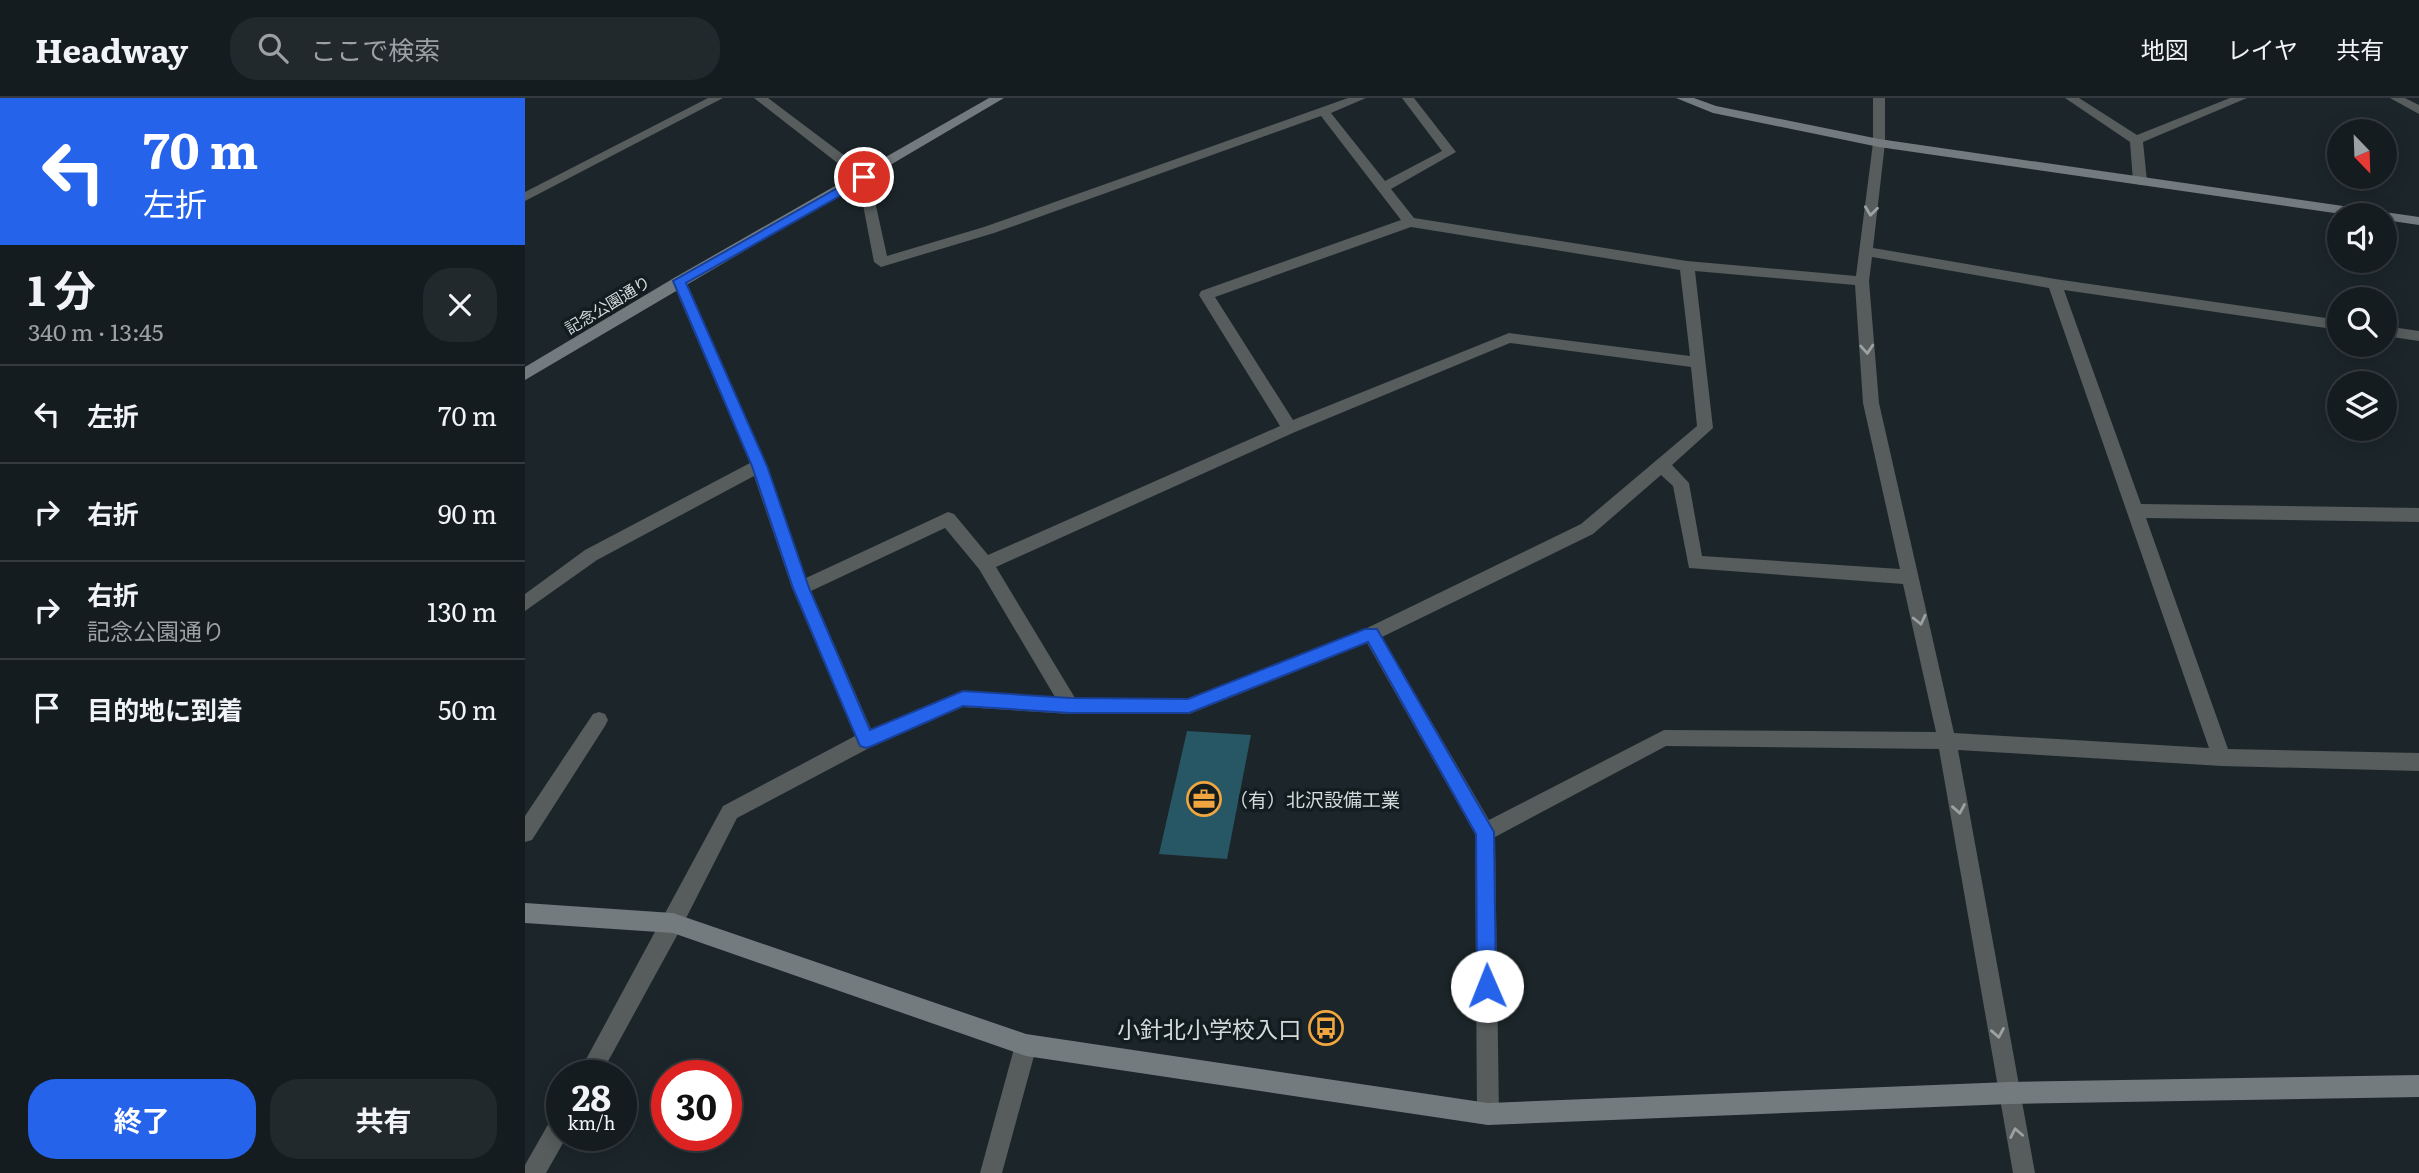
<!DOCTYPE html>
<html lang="ja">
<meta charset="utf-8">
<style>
body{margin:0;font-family:Literata,"Noto Sans JP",serif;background:#22292d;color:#f1f3f6;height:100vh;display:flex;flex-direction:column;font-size:26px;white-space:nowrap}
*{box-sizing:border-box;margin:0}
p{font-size:23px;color:#9da1a5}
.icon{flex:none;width:38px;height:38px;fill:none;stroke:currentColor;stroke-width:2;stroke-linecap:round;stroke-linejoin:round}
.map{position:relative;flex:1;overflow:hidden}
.panel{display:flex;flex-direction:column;background:#151c20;width:525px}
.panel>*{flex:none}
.banner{background:#2563eb;color:#fff;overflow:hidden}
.needle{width:46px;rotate:157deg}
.controls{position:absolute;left:1802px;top:21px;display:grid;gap:14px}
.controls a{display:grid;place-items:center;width:70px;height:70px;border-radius:50%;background:#151c20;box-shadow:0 4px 18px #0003,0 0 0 2px #343a3e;font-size:35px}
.speed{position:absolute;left:21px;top:962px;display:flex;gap:14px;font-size:35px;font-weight:700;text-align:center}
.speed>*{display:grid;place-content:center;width:91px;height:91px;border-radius:50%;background:#151c20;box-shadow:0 4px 18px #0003,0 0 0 2px #343a3e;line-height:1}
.speed small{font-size:18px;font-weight:400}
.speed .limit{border:10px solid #d22;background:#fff;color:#111}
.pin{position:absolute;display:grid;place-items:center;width:60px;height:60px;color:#fff;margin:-30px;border:4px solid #fff;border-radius:50%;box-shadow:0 2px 7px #0007}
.me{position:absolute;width:77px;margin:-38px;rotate:359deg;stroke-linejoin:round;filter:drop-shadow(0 0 5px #0008)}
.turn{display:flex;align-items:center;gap:24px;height:147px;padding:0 28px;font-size:32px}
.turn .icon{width:91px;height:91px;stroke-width:2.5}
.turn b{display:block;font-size:49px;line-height:60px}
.round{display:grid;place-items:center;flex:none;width:74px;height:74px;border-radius:28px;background:#22292d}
.headline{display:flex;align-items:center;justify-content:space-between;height:119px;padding:0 28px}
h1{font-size:42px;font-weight:700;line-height:52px}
.action{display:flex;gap:14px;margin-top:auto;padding:14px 28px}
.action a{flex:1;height:80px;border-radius:28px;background:#2563eb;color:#fff;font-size:28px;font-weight:700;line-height:80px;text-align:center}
.action a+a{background:#22292d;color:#f1f3f6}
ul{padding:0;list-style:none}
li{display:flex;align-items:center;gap:21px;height:98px;padding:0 28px;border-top:2px solid #343a3e}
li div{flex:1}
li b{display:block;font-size:26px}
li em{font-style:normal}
header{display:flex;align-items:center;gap:42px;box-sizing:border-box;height:98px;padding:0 35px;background:#151c20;border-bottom:2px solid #343a3e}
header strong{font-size:33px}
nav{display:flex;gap:38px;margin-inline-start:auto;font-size:24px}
.search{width:490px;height:63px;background:#22292d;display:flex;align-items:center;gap:18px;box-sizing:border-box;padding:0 24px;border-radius:28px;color:#9da1a5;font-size:26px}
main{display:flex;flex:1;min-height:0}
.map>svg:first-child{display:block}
.building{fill:#275664}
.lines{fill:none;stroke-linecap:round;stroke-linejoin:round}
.street{fill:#575c5d;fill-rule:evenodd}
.secondary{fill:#737b7e;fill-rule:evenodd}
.oneway{stroke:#9ca2a3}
.route{fill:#2563eb;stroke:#184099;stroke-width:2}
.labels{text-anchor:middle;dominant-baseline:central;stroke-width:7;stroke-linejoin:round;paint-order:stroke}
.far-street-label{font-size:16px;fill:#d4dbdd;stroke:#131d20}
.poi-label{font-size:19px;fill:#d4dbdd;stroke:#131d20;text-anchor:start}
.near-poi-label{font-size:23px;fill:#d4dbdd;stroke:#131d20;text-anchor:end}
</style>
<header>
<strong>Headway</strong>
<div class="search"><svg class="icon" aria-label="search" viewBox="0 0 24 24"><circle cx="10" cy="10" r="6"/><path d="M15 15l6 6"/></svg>ここで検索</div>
<nav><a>地図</a><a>レイヤ</a><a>共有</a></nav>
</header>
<main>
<section class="panel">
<div class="banner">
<div class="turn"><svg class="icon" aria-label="left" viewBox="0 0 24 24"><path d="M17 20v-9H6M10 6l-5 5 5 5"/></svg><div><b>70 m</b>左折</div></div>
</div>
<div class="headline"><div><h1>1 分</h1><p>340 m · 13:45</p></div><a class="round"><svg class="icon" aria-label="close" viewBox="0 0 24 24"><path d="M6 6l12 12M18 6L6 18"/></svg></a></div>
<ul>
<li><svg class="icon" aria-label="left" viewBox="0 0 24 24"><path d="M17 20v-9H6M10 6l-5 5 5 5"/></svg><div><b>左折</b></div><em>70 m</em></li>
<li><svg class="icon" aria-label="right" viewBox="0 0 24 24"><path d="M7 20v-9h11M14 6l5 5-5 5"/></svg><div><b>右折</b></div><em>90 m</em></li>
<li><svg class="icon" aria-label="right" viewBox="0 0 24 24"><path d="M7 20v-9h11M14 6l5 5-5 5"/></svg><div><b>右折</b><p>記念公園通り</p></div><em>130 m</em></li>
<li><svg class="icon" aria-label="arrive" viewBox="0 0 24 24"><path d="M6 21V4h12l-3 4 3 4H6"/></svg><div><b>目的地に到着</b></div><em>50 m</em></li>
</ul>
<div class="action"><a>終了</a><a>共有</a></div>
</section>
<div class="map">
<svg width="1894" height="1075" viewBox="0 0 1894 1075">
<rect width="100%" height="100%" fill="#1c262a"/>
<path class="building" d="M662,633L726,637L702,761L634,756Z"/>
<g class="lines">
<path class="street" d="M183,0H198L0,103V94Z
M229,0H243L344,76L362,158L459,129L823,0H841L806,15L860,83L917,53L877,0H889L931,54L866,91L889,120L1162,163L1331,178L1348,45V0H1360V45L1348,150L1530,181L1815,222V232L1539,192L1616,406L1894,410V424L1621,420L1703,651L1894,655V673L1697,668L1433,652L1510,1075H1488L1414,651L1141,648L970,739L974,1016L971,1024L963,1027L955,1024L952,1016L950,736L842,545L664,616H545L438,609L348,648L212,720L155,832L75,978H52L198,708L330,638L267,490L229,378L72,462L0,513V496L60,452L225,365L147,183L149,180L154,178L161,183L242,368L281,480L423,414L429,416L463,457L755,328L674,197L676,193L876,122L796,18L469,135L356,169L349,164L333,81ZM886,129L1155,172L1165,258L984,235L768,322L690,199ZM1347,159L1524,190L1684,650L1429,635L1354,305L1344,183ZM1170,173L1330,187L1338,305L1375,471L1177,458L1164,385L1147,367L1188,330ZM985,245L1166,269L1172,328L1056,426L840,531L664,600H550L471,469L770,334ZM1136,377L1148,388L1164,470L1378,486L1411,634L1139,632L964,722L857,539L1068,436ZM420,430L454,471L530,599L437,593L346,631L286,493Z
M1540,0H1554L1612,37L1705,0H1722L1618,44L1622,83L1615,87L1608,83L1605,44Z
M1865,0H1880L1894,7V16Z
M1860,228L1894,233V243L1860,238Z
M74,614L80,616L83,622L80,628L7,742L0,744V718L68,616Z
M501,936L509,939L512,947L477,1075H455L490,947L493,939Z
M37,1013V1038H42L21,1075H0V1067L29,1016Z"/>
<path class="secondary" d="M464,0H479L0,282V269L149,180Z
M1151,0H1169L1191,8L1354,41L1894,119V127L1860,122V117H1823L1354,49L1188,15Z
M0,805L148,815L501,936L963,1005L1484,984L1894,977V999L1484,1006L963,1027L501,958L148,835L0,825Z"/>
</g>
<defs><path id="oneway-chevron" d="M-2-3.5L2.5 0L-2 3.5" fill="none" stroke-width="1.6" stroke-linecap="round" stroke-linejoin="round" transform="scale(1.75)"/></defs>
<g class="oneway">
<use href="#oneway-chevron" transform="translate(1346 113) rotate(97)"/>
<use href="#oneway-chevron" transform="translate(1342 251) rotate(86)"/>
<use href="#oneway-chevron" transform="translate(1395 522) rotate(77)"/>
<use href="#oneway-chevron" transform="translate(1434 711) rotate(80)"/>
<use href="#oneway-chevron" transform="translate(1473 935) rotate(80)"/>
<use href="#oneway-chevron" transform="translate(1491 1035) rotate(-101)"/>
</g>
<path class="route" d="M339,75L345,79L343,82L161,185L242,368L284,490L345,632L438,593L545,600L663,601L840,531H852L969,734L971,888L969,895L962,897L955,895L952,888L951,736L843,544L664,615H545L438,608L347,648L341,650L335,648L268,490L227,368L148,183Z"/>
<defs>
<g id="office-ring" transform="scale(1.75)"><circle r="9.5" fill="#131d20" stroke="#f1a63f" stroke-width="1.5"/><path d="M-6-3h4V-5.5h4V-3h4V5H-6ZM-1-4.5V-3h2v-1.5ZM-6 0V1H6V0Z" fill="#f1a63f"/></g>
<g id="bus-ring" transform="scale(1.75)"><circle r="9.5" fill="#131d20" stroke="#f1a63f" stroke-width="1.5"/><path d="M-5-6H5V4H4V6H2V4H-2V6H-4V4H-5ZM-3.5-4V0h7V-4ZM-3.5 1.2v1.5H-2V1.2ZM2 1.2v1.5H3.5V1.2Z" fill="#f1a63f"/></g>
</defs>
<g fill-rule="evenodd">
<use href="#office-ring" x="679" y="701"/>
<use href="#bus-ring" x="801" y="930"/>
</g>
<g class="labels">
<g class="far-street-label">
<text transform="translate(82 206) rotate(-31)">記念公園通り</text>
</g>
<g class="poi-label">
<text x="704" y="701">（有）北沢設備工業</text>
</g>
<g class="near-poi-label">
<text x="776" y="930">小針北小学校入口</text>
</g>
</g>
</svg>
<div class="controls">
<a><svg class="needle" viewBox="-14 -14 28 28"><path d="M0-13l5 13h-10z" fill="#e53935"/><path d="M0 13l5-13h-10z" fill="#9da1a5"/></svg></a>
<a><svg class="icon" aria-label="sound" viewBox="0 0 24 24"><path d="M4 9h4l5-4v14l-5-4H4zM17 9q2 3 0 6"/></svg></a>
<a><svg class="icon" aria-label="search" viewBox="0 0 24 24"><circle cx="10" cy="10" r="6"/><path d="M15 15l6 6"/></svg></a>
<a><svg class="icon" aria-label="layers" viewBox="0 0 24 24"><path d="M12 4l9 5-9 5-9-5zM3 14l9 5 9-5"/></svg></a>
</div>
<div class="speed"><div>28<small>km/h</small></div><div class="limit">30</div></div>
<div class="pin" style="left:339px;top:79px;background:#d93025"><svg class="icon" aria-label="arrive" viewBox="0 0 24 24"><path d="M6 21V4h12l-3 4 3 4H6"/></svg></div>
<svg class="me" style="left:962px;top:888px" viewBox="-20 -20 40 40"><circle r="19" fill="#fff"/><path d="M0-13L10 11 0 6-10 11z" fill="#2563eb"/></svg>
</div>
</main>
